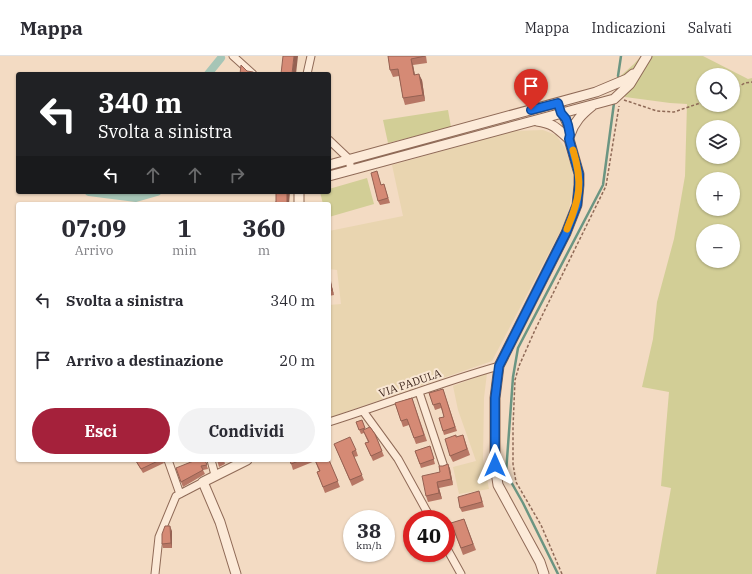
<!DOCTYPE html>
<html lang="it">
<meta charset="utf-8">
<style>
body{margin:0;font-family:"IBM Plex Serif",serif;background:#f2f2f3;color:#2b2b33;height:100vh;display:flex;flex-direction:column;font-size:15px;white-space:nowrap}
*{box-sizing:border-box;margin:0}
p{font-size:13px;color:#7c7c81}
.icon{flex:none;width:22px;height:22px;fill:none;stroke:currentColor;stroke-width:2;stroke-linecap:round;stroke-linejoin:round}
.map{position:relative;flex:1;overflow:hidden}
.sheet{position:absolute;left:16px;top:146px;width:315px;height:260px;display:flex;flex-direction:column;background:#fff;border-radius:4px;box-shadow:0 1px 3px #0004}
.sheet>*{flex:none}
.hud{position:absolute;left:16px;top:16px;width:315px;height:122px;border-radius:4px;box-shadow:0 1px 3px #0004;background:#202124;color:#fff;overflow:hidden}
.controls{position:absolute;left:696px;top:12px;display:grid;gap:8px}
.controls a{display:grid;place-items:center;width:44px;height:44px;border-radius:50%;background:#fff;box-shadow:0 1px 3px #0004;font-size:20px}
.speed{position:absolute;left:343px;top:454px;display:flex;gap:8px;font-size:20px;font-weight:700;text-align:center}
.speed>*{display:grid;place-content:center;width:52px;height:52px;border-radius:50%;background:#fff;box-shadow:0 1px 3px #0004;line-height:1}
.speed small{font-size:10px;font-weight:400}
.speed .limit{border:6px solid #d22;background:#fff;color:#111}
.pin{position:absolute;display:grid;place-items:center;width:34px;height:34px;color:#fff;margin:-41px -17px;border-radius:50% 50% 50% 0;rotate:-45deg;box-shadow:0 0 4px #0007}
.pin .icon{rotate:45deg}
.me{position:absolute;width:44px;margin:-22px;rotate:0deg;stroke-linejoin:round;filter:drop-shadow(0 0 3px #0008)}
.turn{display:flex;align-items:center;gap:14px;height:84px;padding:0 16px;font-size:18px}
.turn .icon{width:52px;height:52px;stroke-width:2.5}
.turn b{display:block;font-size:28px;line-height:34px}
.lanes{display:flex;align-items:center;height:38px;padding:0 16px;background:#0003;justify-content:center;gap:20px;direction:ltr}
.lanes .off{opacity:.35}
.eta{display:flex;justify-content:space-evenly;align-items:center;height:68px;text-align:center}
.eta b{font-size:24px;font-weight:800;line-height:28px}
.button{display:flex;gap:8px;margin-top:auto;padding:8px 16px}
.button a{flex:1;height:46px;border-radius:24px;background:#a5213b;color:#fff;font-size:16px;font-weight:800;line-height:46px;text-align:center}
.button a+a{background:#f2f2f3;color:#2b2b33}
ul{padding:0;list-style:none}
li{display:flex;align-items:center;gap:12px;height:60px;padding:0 16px}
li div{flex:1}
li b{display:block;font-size:15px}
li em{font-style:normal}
header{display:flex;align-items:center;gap:24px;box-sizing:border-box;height:56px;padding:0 20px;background:#fff;border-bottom:1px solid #e1e1e2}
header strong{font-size:19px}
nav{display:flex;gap:22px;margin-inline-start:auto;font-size:14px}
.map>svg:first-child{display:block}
.farmland{fill:#e9d5b0}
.green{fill:#d2ce96;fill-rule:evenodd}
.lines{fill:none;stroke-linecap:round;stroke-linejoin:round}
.stream{stroke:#6b9582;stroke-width:2.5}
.canal{stroke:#a6c5b6;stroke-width:8}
.minor-casing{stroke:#8f6a57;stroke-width:9}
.tertiary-casing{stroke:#8f6a57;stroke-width:11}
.path{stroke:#8f6a57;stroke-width:1.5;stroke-dasharray:3 2;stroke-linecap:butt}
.minor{stroke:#fcead8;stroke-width:7}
.tertiary{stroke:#fcead8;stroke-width:9}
.wall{fill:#b77765}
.shaded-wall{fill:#956152}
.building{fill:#d58a75;stroke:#956152}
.route-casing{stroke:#114b97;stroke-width:10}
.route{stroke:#1a73e8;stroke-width:7}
.slow{stroke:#f59e0b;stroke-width:7}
.labels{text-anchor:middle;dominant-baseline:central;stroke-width:4;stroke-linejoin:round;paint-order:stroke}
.street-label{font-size:11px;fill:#3e271d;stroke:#f9e7d4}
</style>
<header>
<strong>Mappa</strong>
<nav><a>Mappa</a><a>Indicazioni</a><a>Salvati</a></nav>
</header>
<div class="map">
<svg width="752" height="518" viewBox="0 0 752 518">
<rect width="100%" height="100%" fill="#f3dbc3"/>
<path class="farmland" d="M543,74L556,79L565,92L572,113L574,128L570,149L565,166L492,305L331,361L329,355V249L341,248L337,214L329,213V175L403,160L392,109L514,75Z
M487,317L484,342L483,403L489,433L459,438L453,411L476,405L458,354L453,330Z"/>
<path class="green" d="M641,0H703L748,23L752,22V518H656L671,432L661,430L669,336L642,331L653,283L657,246L674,183L685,120L687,48L670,47L625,41L616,24L634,8ZM703,19H733V49H703ZM703,71H733V101H703ZM703,123H733V153H703ZM703,175H733V205H703Z
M448,54L451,71L388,87L383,64Z
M367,122L374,148L329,161V148H323L320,136H329V133Z"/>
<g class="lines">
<path class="stream" d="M618,20L621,0
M558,518L523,447L506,417L513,321L518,292L603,129L614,47"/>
<path class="canal" d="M208,18L221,2
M89,136L136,142L157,136"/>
<g class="minor-casing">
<path id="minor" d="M233,0L253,18
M307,18L311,0
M329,84L349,103L351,114
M419,336L444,411
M363,355L398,403L431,463
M329,366C386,348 442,326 499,310
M168,404L180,438
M211,404L215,419
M446,491L461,518
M155,518L159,481L176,440L203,426"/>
</g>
<g class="tertiary-casing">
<path id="tertiary" d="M537,65C555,68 556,72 569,83
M570,79C574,66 582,58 592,50
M329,109L596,36L627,23L633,18
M329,120L614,43L630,28L647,0
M299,136V148
M236,518L220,466L203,426L247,404
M544,518L540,506L498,429L495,409V342L499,310L566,177L577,149L579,129V118L569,83C572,69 562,60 558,47"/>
</g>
<path class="path" d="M733,34L745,27L752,26
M624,44L657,55L674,56L703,46
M562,518L541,469L516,426L513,408V371L515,324L519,310L535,274L606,130L619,50"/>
<use href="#minor" class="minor"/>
<use href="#tertiary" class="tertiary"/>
</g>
<path class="wall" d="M388,0H426L427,7L413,9L415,19L422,24L425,45L405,49L403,42L399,20L393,21L390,14Z
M377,115L381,129L384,128L390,147L380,149L378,145Z
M329,222L331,227L334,239L329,240Z
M443,333L457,375L444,379L439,362L444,361L441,352L435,354L429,337Z
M412,342L427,385L416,388L409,369L403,371L395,347Z
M362,364L365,373L375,378L384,400L373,405L365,387L368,386L364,377L361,378L356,366Z
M463,379L470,399L453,406L450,400L456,381Z
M334,388L356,394L358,400L354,401L364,424L352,430Z
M430,390L435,408L421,412L415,395Z
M137,404H163L164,407L143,417L138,409L136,405Z
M205,404L208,413L203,414L205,418L183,431L176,412L198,405Z
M217,404H224L225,408L219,411Z
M290,404H329L340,431L325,437L317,416L319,415L315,405L293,414Z
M448,408L450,413L453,429L439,432L442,443L428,446L426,440L443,410Z
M481,440L484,451L462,456L460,452Z
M464,463L476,494L463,499L451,467Z
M172,475V492H163L162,488Z"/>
<path class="shaded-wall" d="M294,0H298L296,18H292Z
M411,3L413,9L416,25L414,19Z
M419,18L422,24L425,45L423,39Z
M287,136H290L289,148H287Z
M330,222L331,227L334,239L332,234Z
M448,408L450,413L453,429L451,423Z
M437,426L439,432L442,443L439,437Z
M170,470L172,475V492L171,487Z"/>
<path class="building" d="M283,0H294L292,18H281Z
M388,0H425L411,3L414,19L419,18L423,39L403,42L398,13L390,14Z
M241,9L247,15L253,16L256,18H240Z
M377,115L381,129L384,128L388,142L378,145L371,117Z
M276,136H287V148H273V147L276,146Z
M329,222H330L332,234L329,235Z
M443,333L455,371L443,375L439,362L444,361L442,353L440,347L433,349L429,337Z
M412,342L424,379L414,382L407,363L401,365L395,347Z
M362,364L365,372L359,374L356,366Z
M370,371L375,378L382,395L371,400L365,387L369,386L363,374Z
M456,379V381L463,379L467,393L450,400L445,383Z
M350,381L356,394L352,396L362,419L350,424L334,388Z
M430,390L434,403L420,408L415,395Z
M137,404H160L141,413L136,405Z
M196,404H198V405L205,404L207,409L201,410L203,414L181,426L176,412Z
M290,404H301L291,408Z
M315,404H329L338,425L323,431L317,416L320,415Z
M448,408L451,423L437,426L439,437L426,440L422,420L440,416L439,410H443Z
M479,435L482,446L460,452L458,441Z
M464,463L473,488L461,492L451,467Z
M165,470H170L171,487L162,488V478Z"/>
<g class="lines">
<g class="route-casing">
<path id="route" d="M495,409V342L499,310L566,177L577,149L579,129V118L569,83L570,79L568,69L566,63L561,57L558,47L531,54"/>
</g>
<use href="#route" class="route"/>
<path class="slow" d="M567,173C580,142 583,127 573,94"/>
</g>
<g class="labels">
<g class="street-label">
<text transform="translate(410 327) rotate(-19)">VIA PADULA</text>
</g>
</g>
</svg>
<div class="controls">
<a><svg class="icon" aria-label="search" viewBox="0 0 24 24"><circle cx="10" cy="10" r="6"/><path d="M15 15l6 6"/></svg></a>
<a><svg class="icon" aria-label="layers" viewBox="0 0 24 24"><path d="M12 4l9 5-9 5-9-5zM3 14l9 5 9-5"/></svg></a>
<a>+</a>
<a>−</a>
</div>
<div class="speed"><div>38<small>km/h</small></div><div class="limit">40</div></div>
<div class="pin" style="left:531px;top:54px;background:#d93025"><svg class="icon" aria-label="arrive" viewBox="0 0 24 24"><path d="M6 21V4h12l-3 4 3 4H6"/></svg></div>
<svg class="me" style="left:495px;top:409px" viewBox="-20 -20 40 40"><path d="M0-17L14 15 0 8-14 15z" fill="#1a73e8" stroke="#fff" stroke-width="4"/></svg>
<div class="hud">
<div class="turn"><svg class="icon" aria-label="left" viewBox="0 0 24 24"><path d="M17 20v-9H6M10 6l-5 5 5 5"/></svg><div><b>340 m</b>Svolta a sinistra</div></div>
<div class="lanes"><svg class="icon" aria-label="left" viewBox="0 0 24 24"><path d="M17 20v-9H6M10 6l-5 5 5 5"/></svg><svg class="icon off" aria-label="ahead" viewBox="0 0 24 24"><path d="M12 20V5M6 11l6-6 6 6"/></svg><svg class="icon off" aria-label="ahead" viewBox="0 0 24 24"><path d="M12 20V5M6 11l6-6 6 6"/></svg><svg class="icon off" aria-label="right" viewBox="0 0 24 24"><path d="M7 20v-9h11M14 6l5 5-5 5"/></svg></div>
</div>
<section class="sheet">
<div class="eta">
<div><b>07:09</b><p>Arrivo</p></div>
<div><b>1</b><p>min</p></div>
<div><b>360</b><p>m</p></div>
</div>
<ul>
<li><svg class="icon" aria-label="left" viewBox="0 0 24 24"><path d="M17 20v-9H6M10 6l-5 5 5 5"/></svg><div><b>Svolta a sinistra</b></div><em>340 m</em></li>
<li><svg class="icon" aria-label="arrive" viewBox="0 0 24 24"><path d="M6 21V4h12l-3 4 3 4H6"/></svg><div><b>Arrivo a destinazione</b></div><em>20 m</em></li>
</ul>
<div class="button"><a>Esci</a><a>Condividi</a></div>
</section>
</div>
